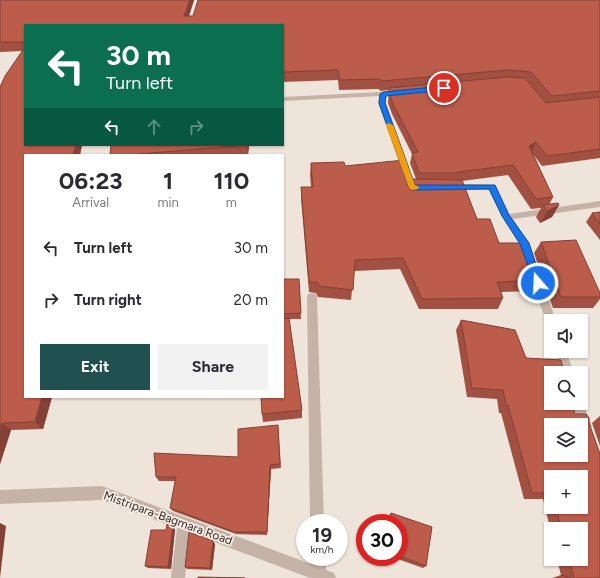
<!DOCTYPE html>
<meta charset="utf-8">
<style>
body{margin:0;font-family:Figtree,sans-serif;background:#f2f2f3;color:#2b2b33;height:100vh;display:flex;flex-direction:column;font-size:15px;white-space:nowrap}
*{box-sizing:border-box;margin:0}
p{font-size:13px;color:#7c7c81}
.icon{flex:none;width:22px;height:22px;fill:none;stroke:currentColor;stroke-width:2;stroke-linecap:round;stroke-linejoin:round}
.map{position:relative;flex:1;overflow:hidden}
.sheet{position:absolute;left:24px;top:154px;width:260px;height:244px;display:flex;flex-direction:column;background:#fff;border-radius:0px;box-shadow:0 1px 3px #0004}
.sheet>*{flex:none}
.guide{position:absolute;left:24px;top:24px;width:260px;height:122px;border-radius:0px;box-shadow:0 1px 3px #0004;background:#0b6e4f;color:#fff;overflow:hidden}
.buttons{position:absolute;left:544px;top:314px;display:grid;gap:8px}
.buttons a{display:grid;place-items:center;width:44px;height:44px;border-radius:0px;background:#fff;box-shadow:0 1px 3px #0004;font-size:20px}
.speed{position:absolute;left:296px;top:514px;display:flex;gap:8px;font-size:20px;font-weight:700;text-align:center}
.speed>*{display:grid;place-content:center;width:52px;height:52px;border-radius:50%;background:#fff;box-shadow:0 1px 3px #0004;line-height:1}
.speed small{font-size:10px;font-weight:400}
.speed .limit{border:6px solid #d22;background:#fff;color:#111}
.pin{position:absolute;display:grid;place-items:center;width:34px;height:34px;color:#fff;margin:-17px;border:2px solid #fff;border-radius:50%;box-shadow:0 1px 4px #0007}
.me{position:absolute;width:44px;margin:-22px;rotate:341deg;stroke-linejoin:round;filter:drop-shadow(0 0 3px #0008)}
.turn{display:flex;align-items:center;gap:14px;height:84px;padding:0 16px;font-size:18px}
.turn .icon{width:52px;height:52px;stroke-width:2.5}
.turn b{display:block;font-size:28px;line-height:34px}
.lanes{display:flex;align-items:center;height:38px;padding:0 16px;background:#0003;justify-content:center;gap:20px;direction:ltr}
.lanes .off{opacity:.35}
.eta{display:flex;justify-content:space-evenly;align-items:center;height:68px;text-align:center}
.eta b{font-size:24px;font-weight:700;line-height:28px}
.action{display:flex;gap:8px;margin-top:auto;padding:8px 16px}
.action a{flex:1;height:46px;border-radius:0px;background:#205150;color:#fff;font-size:16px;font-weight:700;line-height:46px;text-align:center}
.action a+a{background:#f2f2f3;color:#2b2b33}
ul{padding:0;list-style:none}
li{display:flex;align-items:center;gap:12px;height:52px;padding:0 16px}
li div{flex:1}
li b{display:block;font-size:15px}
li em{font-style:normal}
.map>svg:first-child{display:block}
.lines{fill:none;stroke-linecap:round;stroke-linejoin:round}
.minor{fill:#c6b3a7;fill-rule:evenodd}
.wall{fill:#a25041;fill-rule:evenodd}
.shaded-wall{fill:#844135}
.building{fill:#bc5d4c;stroke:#844135;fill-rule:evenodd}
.route{fill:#1a73e8;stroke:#114b97}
.slow{fill:#f59e0b}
.labels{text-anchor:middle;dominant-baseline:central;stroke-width:3.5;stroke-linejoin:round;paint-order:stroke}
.near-street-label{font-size:12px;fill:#332a27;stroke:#f7eee6}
</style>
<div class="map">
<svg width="600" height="578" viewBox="0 0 600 578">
<rect width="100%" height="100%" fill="#efe4da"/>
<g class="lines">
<path class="minor" d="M401,91L403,92V94L386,96V103L411,173L407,176L403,173L378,103L379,96L283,101V97Z
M451,184L495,185L509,214L600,201V207L513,219L527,241L533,254L528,258L525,257L520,244L502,216L489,190L448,189L447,187Z
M534,267L537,268L539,271L556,321H551V326L547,325L529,271L531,268Z
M312,293L316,294L317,297L324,523H310L307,297L308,294Z
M556,351H566L574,373H562Z
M581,399L592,426L590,430L586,432L582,430L572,403H581Z
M102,486L311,564V557H325L326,570L334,573L336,578H310L190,533L185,578H171L177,528L102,500L0,504V490Z"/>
</g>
<path class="wall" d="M0,0H194L189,16L600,0V158L542,166L533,154L553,197L549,205H559L552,217L540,223L536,217L541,208L531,209L508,175L462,181L477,219L499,243L541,280L534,291L501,292L503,298L498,309H419L400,269L354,271L351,300L318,297L316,293L309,292L301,198V187H311L310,175L311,163L345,166L412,179H416L410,163L412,154L392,114L388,103L389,90L380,91L379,89L339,90L338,80L283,82V25H25V145H82L25,397H52L43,429L11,430L0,464L22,51L0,52Z
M111,145H249L248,155H110Z
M600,212V240L586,222L592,213Z
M541,242L600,293V299L593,308H553L534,253Z
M283,279H299L301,319H289L302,410V418L263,422L262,414L283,397Z
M461,320L515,330L526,358L561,360L564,373H551V403H572L575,414H586L589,418V423L600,454V578H552L561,575L557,559H581V529H551V532L543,499H524L501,413H499L497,399L467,397L456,330ZM551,425H581V455H551ZM551,477H581V507H551Z
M600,416V446L592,423Z
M278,425L281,468L271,469L267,535L236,534L173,511L170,508L175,481H159L156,477L238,457Z
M391,513L432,527L426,566L423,568L392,557H399V523H387L389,516Z
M173,526L175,529L171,569L148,568L145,566L166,530Z
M215,544L212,570L187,569L185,567Z"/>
<path class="shaded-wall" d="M190,0H194L186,25L184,16Z
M536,142L532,152L529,146Z
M76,145H82L80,155H73Z
M247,145H249L248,155Z
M559,205L552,217L540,223L547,211Z
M42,397H52L43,429L35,422Z
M2,423L11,430L0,464V429Z
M270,465L271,469L267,535V532Z
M0,523L6,526L0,578Z
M173,526L175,529L171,569L168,567Z
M213,541L215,544L212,570L210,568Z"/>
<path class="building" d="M0,0H190L184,16H193L198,0H600V91L552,96L531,72L508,70L381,81L380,79L340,80L338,70L283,72V25H25V42H0Z
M25,47V145H76L73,155H25V397H42L35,422L2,423L0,429V87L5,76Z
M507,77L525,78L546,103L600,97V149L547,156L536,142L529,146L553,197L536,199L513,165L458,172V173H419L412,153L418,152L393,104L389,93V88Z
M111,145H247L139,154V155H110Z
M404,160L412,179L462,180L477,219H490L499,243H528L541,280L497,282L503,298L422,299L403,258L355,260L353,290L319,286L317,282H309L301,187H313L311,163L344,162L345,166Z
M558,203L559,205L547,211L543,205Z
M600,212V224L592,213Z
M576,240L600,293V297H561L541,242Z
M283,279H299L301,313L283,314Z
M289,318L302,410L262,414L261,397H283V319Z
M461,320L515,330L526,358L561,360L564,373H551V403H572L575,414H586L589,418V423L600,454V578H574L569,559H581V529H561L556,507H581V477H551V493H532L508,405H506L503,390L472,388ZM551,425H581V455H551Z
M278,425L280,464L270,465L267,532H234L170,508L176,477H156L154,453L238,457V429Z
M391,513L432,527L426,566L399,556V523H388Z
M167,524L173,526L168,567L145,566L151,530H166Z
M189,532L213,541L210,568L185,567Z
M561,575L571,578H561Z
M198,577L245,578H198Z"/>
<path class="route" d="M444,86L447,88L446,90L386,96L385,103L415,185H495L509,215L529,243L542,283L541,285H535L520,244L502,216L489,189L412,190L409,188L379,103L380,94L383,92Z"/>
<path class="slow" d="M387,123L393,125L415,185L419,187L418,189L412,190L409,188L386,125Z"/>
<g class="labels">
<g class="near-street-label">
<text transform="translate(168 518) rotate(20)">Mistripara-Bagmara Road</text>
</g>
</g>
</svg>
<div class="buttons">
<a><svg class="icon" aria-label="sound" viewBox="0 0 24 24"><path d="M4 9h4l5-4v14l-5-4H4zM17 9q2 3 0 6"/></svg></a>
<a><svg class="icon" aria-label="search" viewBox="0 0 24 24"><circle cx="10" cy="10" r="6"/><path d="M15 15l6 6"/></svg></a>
<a><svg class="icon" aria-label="layers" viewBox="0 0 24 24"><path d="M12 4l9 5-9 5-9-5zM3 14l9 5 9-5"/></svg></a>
<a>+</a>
<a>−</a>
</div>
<div class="speed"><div>19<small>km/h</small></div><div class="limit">30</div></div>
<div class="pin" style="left:444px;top:88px;background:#d93025"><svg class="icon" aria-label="arrive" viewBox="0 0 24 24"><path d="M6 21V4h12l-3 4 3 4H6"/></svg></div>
<svg class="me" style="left:538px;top:283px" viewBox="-20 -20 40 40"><circle r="17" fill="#1a73e8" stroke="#fff" stroke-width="3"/><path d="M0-11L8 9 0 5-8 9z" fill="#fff"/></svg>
<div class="guide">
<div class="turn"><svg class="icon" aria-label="left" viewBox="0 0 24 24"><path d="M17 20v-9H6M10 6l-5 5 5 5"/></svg><div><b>30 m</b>Turn left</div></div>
<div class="lanes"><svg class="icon" aria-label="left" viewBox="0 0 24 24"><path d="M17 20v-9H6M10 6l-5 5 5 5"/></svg><svg class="icon off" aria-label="ahead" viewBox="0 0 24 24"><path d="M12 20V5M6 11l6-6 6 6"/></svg><svg class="icon off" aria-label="right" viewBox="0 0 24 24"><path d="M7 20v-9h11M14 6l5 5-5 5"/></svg></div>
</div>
<section class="sheet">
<div class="eta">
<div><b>06:23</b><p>Arrival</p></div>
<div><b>1</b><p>min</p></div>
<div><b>110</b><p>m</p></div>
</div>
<ul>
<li><svg class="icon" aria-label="left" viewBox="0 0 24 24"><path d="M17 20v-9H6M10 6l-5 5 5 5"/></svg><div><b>Turn left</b></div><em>30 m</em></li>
<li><svg class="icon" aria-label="right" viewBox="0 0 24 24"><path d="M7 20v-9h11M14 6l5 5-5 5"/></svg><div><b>Turn right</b></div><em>20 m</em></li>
</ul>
<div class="action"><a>Exit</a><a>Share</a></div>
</section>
</div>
